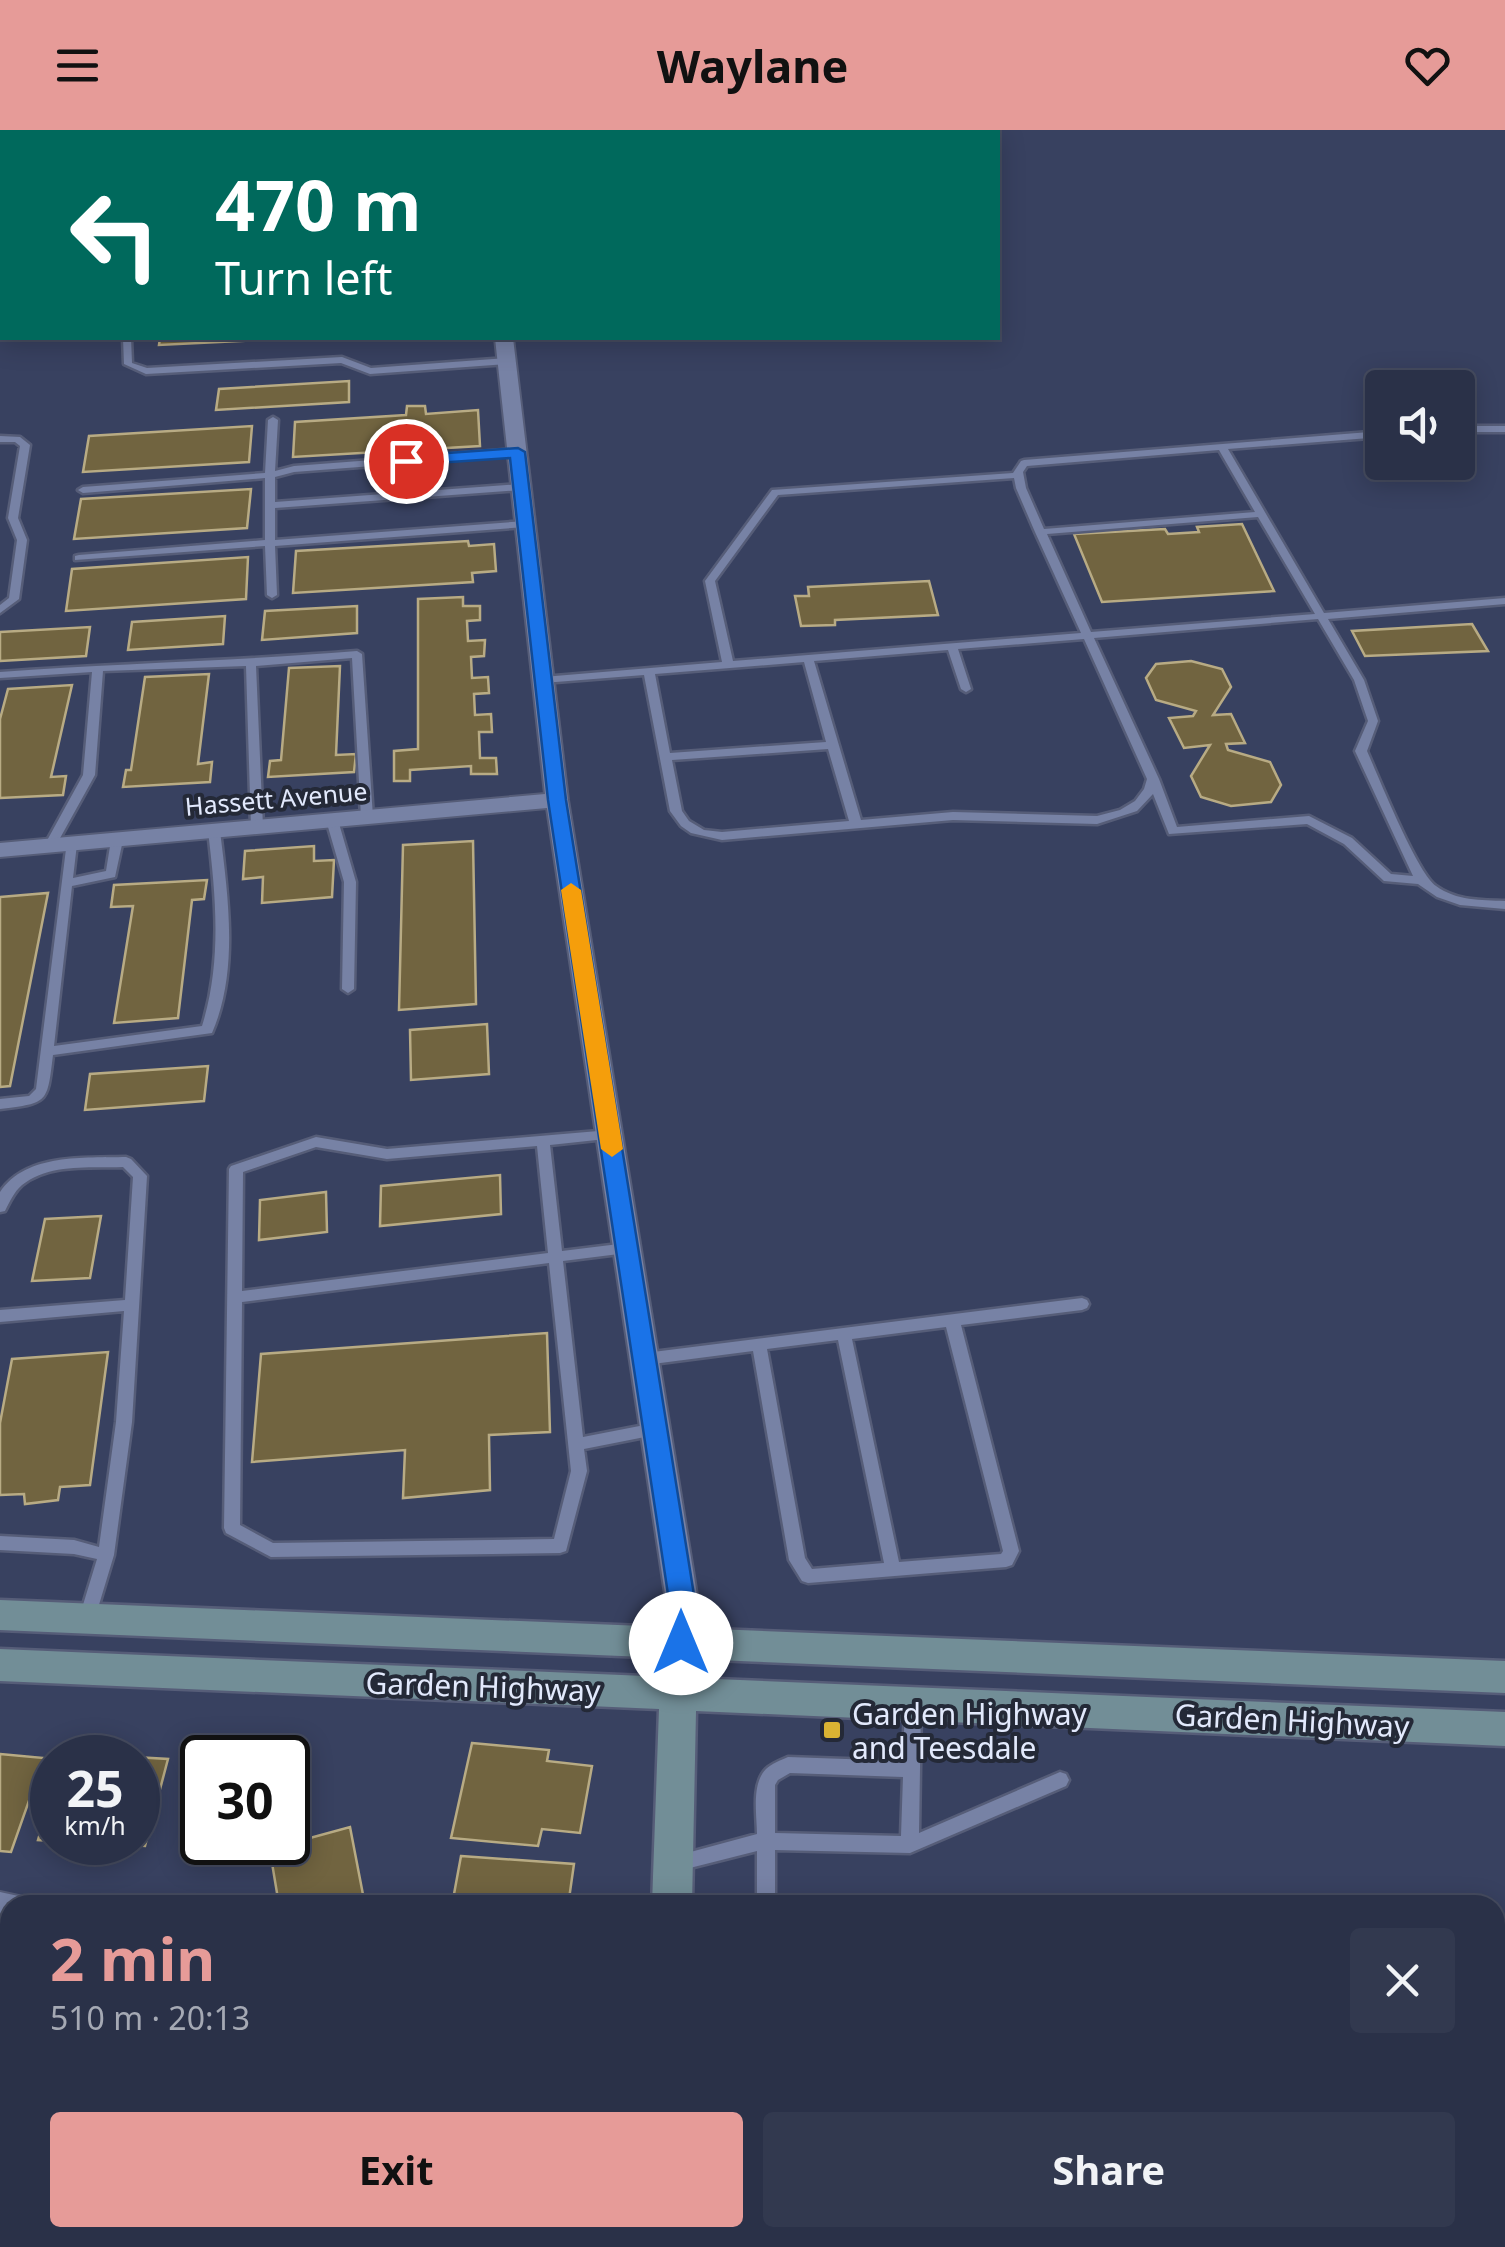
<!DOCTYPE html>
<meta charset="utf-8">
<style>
body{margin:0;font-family:"Noto Sans",sans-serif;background:#32394f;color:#f1f3f6;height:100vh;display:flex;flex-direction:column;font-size:38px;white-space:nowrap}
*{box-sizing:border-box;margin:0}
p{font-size:32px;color:#a5a9b4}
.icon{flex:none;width:55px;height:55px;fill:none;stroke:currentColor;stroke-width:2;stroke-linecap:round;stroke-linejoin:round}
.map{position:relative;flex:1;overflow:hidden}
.details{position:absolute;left:0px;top:1765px;width:1505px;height:352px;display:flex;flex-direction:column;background:#2a3148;border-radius:30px 30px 0 0;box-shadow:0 5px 25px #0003,0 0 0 2px #464c60}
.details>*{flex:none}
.banner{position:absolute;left:0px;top:0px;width:1000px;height:210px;box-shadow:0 5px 25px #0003,0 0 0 2px #464c60;background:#00695c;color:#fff;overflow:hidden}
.fabs{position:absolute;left:1365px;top:240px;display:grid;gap:20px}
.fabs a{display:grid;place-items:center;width:110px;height:110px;border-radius:10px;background:#2a3148;box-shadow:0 5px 25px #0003,0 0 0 2px #464c60;font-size:50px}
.speed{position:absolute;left:30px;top:1605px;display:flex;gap:20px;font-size:50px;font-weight:700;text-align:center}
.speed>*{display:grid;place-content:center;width:130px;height:130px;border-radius:50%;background:#2a3148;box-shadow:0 5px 25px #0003,0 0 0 2px #464c60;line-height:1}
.speed small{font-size:25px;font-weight:400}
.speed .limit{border:5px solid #111;border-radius:15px;background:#fff;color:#111}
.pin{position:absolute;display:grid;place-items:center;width:85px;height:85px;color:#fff;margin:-42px;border:5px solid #fff;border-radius:50%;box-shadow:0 2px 10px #0007}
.me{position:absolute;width:110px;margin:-55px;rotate:0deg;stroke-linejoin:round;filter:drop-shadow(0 0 8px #0008)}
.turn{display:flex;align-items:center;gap:35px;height:210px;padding:0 50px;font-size:45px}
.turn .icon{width:130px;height:130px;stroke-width:2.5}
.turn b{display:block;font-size:70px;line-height:85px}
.round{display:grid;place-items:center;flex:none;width:105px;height:105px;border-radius:10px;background:#32394f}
.summary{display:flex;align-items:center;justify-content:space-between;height:170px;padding:0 50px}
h1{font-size:60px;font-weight:700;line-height:75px;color:#e69b98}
.action{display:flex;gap:20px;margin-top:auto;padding:20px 50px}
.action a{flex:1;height:115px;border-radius:10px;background:#e69b98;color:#111;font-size:40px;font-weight:700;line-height:115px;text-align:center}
.action a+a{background:#32394f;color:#f1f3f6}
header{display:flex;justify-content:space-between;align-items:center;height:130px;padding:0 50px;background:#e69b98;color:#111;font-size:45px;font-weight:700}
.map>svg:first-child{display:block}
.building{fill:#716440;stroke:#b8ab84;stroke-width:2.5}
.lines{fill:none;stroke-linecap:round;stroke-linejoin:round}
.lane-casing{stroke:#565d78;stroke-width:5}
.street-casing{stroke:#565d78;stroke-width:4}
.secondary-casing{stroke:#565d78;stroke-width:5}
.lane{fill:#7782a5;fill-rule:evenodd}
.street{fill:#7782a5;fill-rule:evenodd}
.secondary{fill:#728e97;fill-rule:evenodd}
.route{fill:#1a73e8;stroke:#114b97;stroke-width:2.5}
.slow{fill:#f59e0b}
.poi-dot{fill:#dab333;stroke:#242937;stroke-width:4}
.labels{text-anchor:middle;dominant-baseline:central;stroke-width:8;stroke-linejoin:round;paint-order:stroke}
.street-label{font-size:25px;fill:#e2e9fc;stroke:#242937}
.near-street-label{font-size:30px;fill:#e2e9fc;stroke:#242937}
.near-poi-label{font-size:30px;fill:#e2e9fc;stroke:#242937;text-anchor:start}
</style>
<header><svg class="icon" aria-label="menu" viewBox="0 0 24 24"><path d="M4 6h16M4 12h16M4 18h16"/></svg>Waylane<svg class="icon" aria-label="heart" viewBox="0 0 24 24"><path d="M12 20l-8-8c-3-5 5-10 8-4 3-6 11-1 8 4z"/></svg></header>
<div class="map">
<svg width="1505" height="2117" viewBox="0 0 1505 2117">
<rect width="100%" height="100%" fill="#384160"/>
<path class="building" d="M160,208H305L159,215Z
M349,251V272L216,280L219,259Z
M407,276H425L426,284L478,280L480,316L293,327L295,292L406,285Z
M252,296L249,332L83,342L89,306Z
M251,359L247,398L74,409L81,369Z
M1242,394L1274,461L1102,472L1074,404L1165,399L1168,404L1199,402L1197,397Z
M468,411L469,416L494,414L496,441L472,443L473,452L293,463L296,421Z
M248,427L246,469L66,481L72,439Z
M929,451L938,485L835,490V495L801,496L795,466H809L808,457Z
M463,467V476H480V490L467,491L468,511L485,510L484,526L471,527L472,548L488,547L489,563L474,564L475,585L491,584L492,602H479L480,628H496L497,644H471V636L410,640V651H394V621L418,619V469Z
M357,476V503L262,510L265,481Z
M225,486L223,514L128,520L132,492Z
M1472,494L1488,521L1365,526L1352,501Z
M90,497L86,526L0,531V502Z
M1191,531L1222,539L1231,557L1213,585L1231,584L1245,613L1226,614L1228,620L1270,632L1281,655L1271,672L1231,676L1201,667L1191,646L1210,615L1184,618L1169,588L1193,586L1196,581L1156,570L1146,548L1156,534Z
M340,536L336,625L356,624L354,642L268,647L270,631L281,630L289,538Z
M209,544L198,634L212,632L210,652L123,657L126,640H131L145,547Z
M72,555L51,647L66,646L63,665L0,668V589L8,559Z
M473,711L476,874L399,880L403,715Z
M314,716V731L334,730L332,767L262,773L263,747L243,749L245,721Z
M207,750L204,769L192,770L178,888L114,893L133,776L111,777L114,755Z
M48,763L10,956L0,957V767Z
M487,894L489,944L411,950L410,900Z
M208,936L204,971L85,980L90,944Z
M500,1045L501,1084L380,1096L381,1056Z
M326,1062L327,1102L259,1110L260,1070Z
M101,1086L90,1148L32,1151L45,1089Z
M547,1203L550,1302L489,1305L490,1360L403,1368L405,1320L252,1332L261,1224Z
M108,1222L90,1355L60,1357L58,1370L25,1374L24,1364L0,1365V1293L12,1229Z
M472,1613L549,1620L547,1631L592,1636L580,1703L542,1699L538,1716L451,1708Z
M64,1623L168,1629L145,1716L79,1712H138V1628H63Z
M0,1624L44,1628L11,1722L0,1721Z
M288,1642L305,1647L288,1683Z
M52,1662V1711L38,1710Z
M350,1697L365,1775H279L272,1733L301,1725L299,1711Z
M461,1726L574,1734L569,1769H559L558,1775H452Z
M7,1859H10V1956L0,1955V1880Z
M1495,1870L1505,1872V1989L1495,1987Z
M2,1970L10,1971V2079H0Z
M0,2101L10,2102V2108H44L42,2117H0Z
M334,2108H340L339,2117H250Z
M757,2108H866L868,2117H758Z"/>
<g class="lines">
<g class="lane-casing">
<path id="lane" d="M57,0H65V2H58Z
M123,208H131L132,233L147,238L342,227L371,238L507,228L511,231L507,234L370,244L341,233L146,244L124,234Z
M273,287L278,290L275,341L294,336L517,319L522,322L517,325L294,342L275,347V372L521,354L526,357L521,360L275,378V410L525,391L530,394L525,397L275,416L277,465L272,468L267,465L265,416L75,430V426L79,425L265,410V348L83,363L78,360L83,357L265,343L268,290Z
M1458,296H1505V302H1458Z
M1382,301V307L1228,319L1324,483L1505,468V474L1328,489L1364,550L1378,591L1367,621C1379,648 1417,743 1436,756C1457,771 1480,770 1505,771V779L1460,775L1437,767L1418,754L1384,751L1344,714L1307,694L1169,704L1153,664L1137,681L1097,694L953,690L722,710L691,703L681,696L670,681L644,545L543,553L538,550L543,547L722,532L705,451L772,360L1013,343L1021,331L1024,330ZM1219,320L1255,382L1044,399L1026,358L1023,342L1027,336ZM1014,348L1016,358L1035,402L1081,503L733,531L715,451L778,365ZM1258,387L1315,484L1091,502L1047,404ZM1318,489L1354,550L1368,591L1355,621L1413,746L1391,744L1352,708L1309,686L1177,697L1159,649L1094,508ZM1084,509L1147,649L1144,659L1135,671L1120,680L1097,686L953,682L861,690L814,531L948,520L961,559L966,562L971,559L958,519ZM804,532L826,612L670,623L655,544ZM828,619L849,691L722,702L704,700L689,691L682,681L672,630Z
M0,306L20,307L30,315L18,388L27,410L19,469L0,483V475L9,468L17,410L8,388L20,316L15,312H0Z
M357,521L362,524L373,687L371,690H363L361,687L352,528L256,536L263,697L257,701L251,697L246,536L103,541L95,645L54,719H46L44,716L83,645L92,542L0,548V542C119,533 238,531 357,521Z
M332,686L338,690L356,752L354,859L348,863L342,859L344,752L326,690Z
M214,697L220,701C228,766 239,841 212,903L53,925C47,973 49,973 0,979V969L29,966L36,959L67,711L71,710L77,714L73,748L106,741L111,710L117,706L123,710L115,747L72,756L54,916L202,896C222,832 216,767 208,701Z
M610,1000L617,1005L615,1008L550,1015L562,1121L627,1113L632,1114L634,1118L632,1122L627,1123L563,1131L583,1307L655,1293L660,1295L663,1299L660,1303L655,1305L584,1319L587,1341L566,1421L560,1423L271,1427L226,1403L224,1398L229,1039L231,1036L316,1007L387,1019ZM537,1016L548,1123L242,1161L243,1042L316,1017L387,1029ZM549,1133L571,1341L554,1409L273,1413L240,1395L242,1172Z
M126,1027L131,1029L147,1046L132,1292L114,1425L95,1488L93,1493L87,1495L81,1493L79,1488L97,1429L74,1424L0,1420V1406L74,1410L99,1417L116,1292L124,1181L0,1192V1180L125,1170L133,1047L123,1037C91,1038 49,1033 22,1055C14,1062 10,1071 5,1081L0,1082V1062C26,1023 85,1028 126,1027Z
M1082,1168L1087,1170L1089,1174L1087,1178L1082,1180L961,1195L1019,1421L1012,1435L1006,1437L808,1453L802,1451L789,1430L753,1221L645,1235L640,1233L638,1229L640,1225L645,1223ZM946,1197L1003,1421L1001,1424L899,1432L852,1209ZM838,1210L884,1433L812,1439L805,1428L767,1219Z
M913,1566L919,1569L921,1574L919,1703L1060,1642L1066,1644L1069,1650L1066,1656L910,1723L775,1720V1775H757V1721L678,1741L672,1739L669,1733L672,1727L757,1704C757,1686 751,1654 766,1639C771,1634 781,1630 788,1627L903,1631L905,1574L907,1569ZM790,1643L903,1647L901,1706L775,1703V1655L778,1650Z"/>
</g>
<g class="street-casing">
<path id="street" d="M0,30L2,31V40H0Z
M495,208H513L568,670L698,1471L695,1565L690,1576L678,1580L666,1576L661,1565L666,1471L547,678L0,727V713L545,664Z
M0,1762L23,1767L26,1775H10V1796H0Z
M1495,2059L1505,2061V2101L1495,2099Z
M122,2108H162L161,2117H121Z
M1087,2108H1146L1142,2117H1083Z"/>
</g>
<g class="secondary-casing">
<path id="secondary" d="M0,1470L1505,1531V1563L0,1500Z
M0,1519L1505,1582V1616L696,1581L692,1775H652L659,1579L0,1551Z
M649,2108H693L695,2117H651Z"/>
</g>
<use href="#lane" class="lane"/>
<use href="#street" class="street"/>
<use href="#secondary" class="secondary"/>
</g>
<path class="route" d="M518,318L525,322L566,670L695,1471L694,1513L690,1522L681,1525L671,1522L667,1513L669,1471L548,670L510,328L406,335L398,331L406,326Z"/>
<path class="slow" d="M571,753L581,760L623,1019L612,1027L601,1019L561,760Z"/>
<rect class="poi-dot" x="822" y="1590" width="20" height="20" rx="5"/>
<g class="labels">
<g class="street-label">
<text transform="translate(276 668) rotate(-5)">Hassett Avenue</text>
</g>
<g class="near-street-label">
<text transform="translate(483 1556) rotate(2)">Garden Highway</text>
<text transform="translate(1292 1590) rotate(3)">Garden Highway</text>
</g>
<g class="near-poi-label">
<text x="852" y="1583">Garden Highway<tspan x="852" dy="34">and Teesdale</tspan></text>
</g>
</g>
</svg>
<div class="fabs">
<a><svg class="icon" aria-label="sound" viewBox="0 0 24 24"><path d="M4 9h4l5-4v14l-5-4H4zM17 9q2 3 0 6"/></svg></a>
</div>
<div class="speed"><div>25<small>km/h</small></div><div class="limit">30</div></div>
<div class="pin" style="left:406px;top:331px;background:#d93025"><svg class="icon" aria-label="arrive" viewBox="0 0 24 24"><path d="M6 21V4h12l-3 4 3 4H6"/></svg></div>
<svg class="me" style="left:681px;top:1513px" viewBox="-20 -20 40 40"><circle r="19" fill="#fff"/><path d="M0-13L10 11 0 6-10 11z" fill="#1a73e8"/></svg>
<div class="banner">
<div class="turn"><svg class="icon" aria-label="left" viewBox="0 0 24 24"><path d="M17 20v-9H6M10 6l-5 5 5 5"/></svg><div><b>470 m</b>Turn left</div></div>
</div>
<section class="details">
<div class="summary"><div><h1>2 min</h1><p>510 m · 20:13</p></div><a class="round"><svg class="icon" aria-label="close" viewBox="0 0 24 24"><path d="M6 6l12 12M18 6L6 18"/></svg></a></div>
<div class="action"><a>Exit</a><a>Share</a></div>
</section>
</div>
